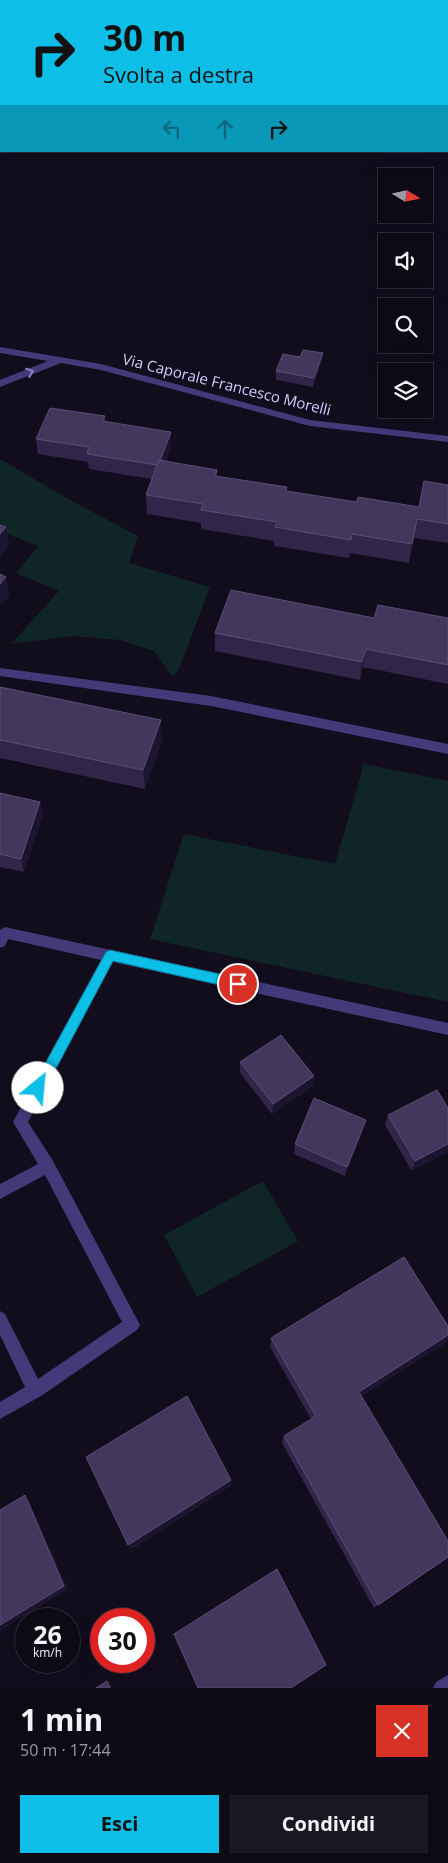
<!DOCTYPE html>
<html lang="it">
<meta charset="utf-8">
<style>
body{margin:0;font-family:"Open Sans",sans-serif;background:#1b1823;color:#f1f3f6;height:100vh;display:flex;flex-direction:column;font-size:19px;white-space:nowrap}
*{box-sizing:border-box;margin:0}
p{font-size:16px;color:#9a9aa1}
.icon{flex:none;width:28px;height:28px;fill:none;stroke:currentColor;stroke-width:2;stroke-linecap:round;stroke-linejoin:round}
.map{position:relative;height:1688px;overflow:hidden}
.sheet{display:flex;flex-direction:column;background:#0d0a16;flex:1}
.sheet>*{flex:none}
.hud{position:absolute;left:0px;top:0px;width:449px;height:152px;box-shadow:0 5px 20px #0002,0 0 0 1px #2d2b35;background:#0dbfe6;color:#111;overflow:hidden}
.needle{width:32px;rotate:100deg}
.controls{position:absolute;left:378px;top:168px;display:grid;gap:10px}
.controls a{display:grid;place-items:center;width:55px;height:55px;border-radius:0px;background:#0d0a16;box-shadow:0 5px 20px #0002,0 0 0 1px #2d2b35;font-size:25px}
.speed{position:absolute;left:15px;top:1608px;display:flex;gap:10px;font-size:25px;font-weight:700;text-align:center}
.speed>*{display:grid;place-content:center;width:65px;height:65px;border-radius:50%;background:#0d0a16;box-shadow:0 5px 20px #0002,0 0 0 1px #2d2b35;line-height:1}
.speed small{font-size:12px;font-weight:400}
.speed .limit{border:8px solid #d22;background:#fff;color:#111}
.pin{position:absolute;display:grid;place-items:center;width:42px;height:42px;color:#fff;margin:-21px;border:2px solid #fff;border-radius:50%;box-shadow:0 1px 5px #0007}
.me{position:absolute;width:55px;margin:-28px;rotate:28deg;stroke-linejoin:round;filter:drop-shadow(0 0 4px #0008)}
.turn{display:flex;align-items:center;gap:18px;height:105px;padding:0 20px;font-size:22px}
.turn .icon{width:65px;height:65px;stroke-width:2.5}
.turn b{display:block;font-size:35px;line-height:42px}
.lanes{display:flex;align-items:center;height:48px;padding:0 20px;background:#0003;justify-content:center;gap:25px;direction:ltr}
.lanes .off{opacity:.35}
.round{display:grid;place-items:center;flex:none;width:52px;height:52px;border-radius:0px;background:#1b1823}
.summary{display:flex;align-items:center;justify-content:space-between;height:85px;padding:0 20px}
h1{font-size:30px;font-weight:700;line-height:38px}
.action{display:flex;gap:10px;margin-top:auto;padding:10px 20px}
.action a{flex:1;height:58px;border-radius:0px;background:#0dbfe6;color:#111;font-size:20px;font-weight:700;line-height:58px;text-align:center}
.action a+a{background:#1b1823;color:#f1f3f6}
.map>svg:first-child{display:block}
.green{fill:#102526}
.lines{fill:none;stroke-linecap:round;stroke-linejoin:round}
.minor{fill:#423a79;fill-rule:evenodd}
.wall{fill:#302649}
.shaded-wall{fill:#1c1530}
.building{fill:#42385d;stroke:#594f76}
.oneway{stroke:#8c82ba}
.route{fill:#0dbfe6;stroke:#087c96}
.labels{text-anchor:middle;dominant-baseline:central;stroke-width:5;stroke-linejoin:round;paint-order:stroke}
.far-street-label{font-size:15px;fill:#d5cbfc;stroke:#110d1d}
</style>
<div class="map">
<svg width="448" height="1688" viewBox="0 0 448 1688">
<rect width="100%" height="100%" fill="#110d1d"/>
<path class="green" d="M0,0H448V134V1H1V82Z
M0,459L72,501L138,536L129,563L210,587L180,667L173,677L154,651L120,640L73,636L11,644L59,591L16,573L38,546L0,531Z
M364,764L448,781V1002L150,939L184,834L335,864Z
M263,1181L298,1241L197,1297L164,1235Z"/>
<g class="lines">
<path class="minor" d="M0,347L101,364L310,420L448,436V442L310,426L101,370L61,363L0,387V380L48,361L0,353Z
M0,668L211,696L448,744V754L211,706L0,676Z
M5,927L448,1023V1035L113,962L28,1122L53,1161L140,1325L137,1330L41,1396L0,1419V1402L25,1387L0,1335V1311L5,1314L38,1379L122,1322L45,1175L0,1199V1184L38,1164L13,1122L101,960L8,939L5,946L0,948V930Z
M448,1675V1688H433L436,1682Z"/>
</g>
<path class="wall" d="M322,362L313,387L276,380V371Z
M105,416V422L171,432V447L166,462L217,470V476L287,487L286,491L357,502L419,507L448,485V543L414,538L409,563L350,553L349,558L274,546V541L201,529V523L147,514L146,495L152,479L89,469L88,462L38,454L36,439Z
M374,618H448V684L363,667L360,680L215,651V633Z
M0,687L162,740L145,789L0,758Z
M0,793L40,802L43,815L24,872L0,867Z
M240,1062L313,1086L272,1114L240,1073Z
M448,1108L412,1171L385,1125L388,1115Z
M363,1130L345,1176L294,1154L295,1144Z
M448,1326V1340L447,1342L361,1396L448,1558L374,1608L282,1443L284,1436L311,1419L270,1347L271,1338Z"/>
<path class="shaded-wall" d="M323,353L322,362L313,387L314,378Z
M171,432V447L159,481L158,465Z
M417,519L414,538L409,563L412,544Z
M6,527L9,546L0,557V534Z
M6,577L10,595L0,607V584Z
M366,649L363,667L360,680L362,662Z
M161,720L162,740L145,789L143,770Z
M40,802L43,815L24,872L21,859Z
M314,1076L313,1086L272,1114L273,1104Z
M366,1120L363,1130L345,1176L347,1167Z
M448,1144V1152L412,1171L415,1161Z
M448,1335V1340L447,1342L356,1400L359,1392Z
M231,1480V1486L131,1550L128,1545Z
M25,1495L29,1501L68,1589L0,1631V1625Z
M448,1557V1558L374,1608L378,1605Z
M107,1681L110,1682L113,1688H110Z"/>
<path class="building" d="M303,350L323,353L314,378L276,371L283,354L300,357Z
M50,408L105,416L102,421L171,432L160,461L159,460L157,465L87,454L89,447L36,439Z
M159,460L217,470L215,476L287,487L286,491L357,502L358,497L419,507L424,481L448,485V524L417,519L412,544L352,534L351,540L275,527L277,522L201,510L203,504L146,495Z
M0,525L6,527L0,534Z
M0,574L6,577L0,584Z
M231,590L374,618L378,605L448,618V665L366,649L362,662L215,633Z
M0,687L161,720L143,770L0,740Z
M0,793L40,802L21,859L0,854Z
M281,1035L314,1076L273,1104L240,1062Z
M437,1090L448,1108V1144L415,1161L388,1115Z
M314,1098L366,1120L347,1167L295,1144Z
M404,1257L448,1326V1335L359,1392L448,1541V1557L378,1605L284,1436L316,1416L271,1338Z
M187,1396L231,1480L128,1545L86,1457Z
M25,1495L64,1586L0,1625V1510Z
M277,1569L326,1665L291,1688H198L174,1634Z
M107,1681L110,1688H96Z"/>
<defs><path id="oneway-chevron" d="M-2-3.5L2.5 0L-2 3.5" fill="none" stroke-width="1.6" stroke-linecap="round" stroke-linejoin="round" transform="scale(1.25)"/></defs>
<use class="oneway" href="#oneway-chevron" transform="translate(30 372) rotate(-21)"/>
<path class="route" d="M110,950L238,978L242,980L244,984L242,987L238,989L113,961L43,1093L38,1094L34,1093L32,1088L34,1084L106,952Z"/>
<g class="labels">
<g class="far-street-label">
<text transform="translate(227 384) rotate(14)">Via Caporale Francesco Morelli</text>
</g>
</g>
</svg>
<div class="controls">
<a><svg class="needle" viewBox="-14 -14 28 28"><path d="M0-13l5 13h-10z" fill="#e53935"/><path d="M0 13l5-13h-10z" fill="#9a9aa1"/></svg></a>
<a><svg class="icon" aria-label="sound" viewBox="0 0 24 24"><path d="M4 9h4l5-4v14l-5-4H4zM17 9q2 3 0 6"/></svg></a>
<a><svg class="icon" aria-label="search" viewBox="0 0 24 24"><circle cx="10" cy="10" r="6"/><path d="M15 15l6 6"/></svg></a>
<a><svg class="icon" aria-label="layers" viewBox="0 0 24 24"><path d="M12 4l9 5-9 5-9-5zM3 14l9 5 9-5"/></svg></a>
</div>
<div class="speed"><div>26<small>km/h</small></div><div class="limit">30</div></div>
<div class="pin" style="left:238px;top:984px;background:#d93025"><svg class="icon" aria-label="arrive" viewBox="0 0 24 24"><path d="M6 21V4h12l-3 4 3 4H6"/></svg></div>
<svg class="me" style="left:38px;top:1088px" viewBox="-20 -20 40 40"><circle r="19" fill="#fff"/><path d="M0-13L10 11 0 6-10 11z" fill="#0dbfe6"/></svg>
<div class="hud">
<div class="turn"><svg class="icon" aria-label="right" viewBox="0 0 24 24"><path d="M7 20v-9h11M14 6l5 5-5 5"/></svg><div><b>30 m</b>Svolta a destra</div></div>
<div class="lanes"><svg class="icon off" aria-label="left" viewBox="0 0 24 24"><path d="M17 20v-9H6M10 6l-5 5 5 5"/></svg><svg class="icon off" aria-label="ahead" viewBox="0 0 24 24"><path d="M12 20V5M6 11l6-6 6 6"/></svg><svg class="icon" aria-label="right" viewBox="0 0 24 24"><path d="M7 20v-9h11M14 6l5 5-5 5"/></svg></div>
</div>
</div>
<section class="sheet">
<div class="summary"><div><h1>1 min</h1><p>50 m · 17:44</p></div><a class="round" style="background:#d93025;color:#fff"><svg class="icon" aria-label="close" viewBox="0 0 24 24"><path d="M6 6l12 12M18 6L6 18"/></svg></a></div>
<div class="action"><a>Esci</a><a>Condividi</a></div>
</section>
